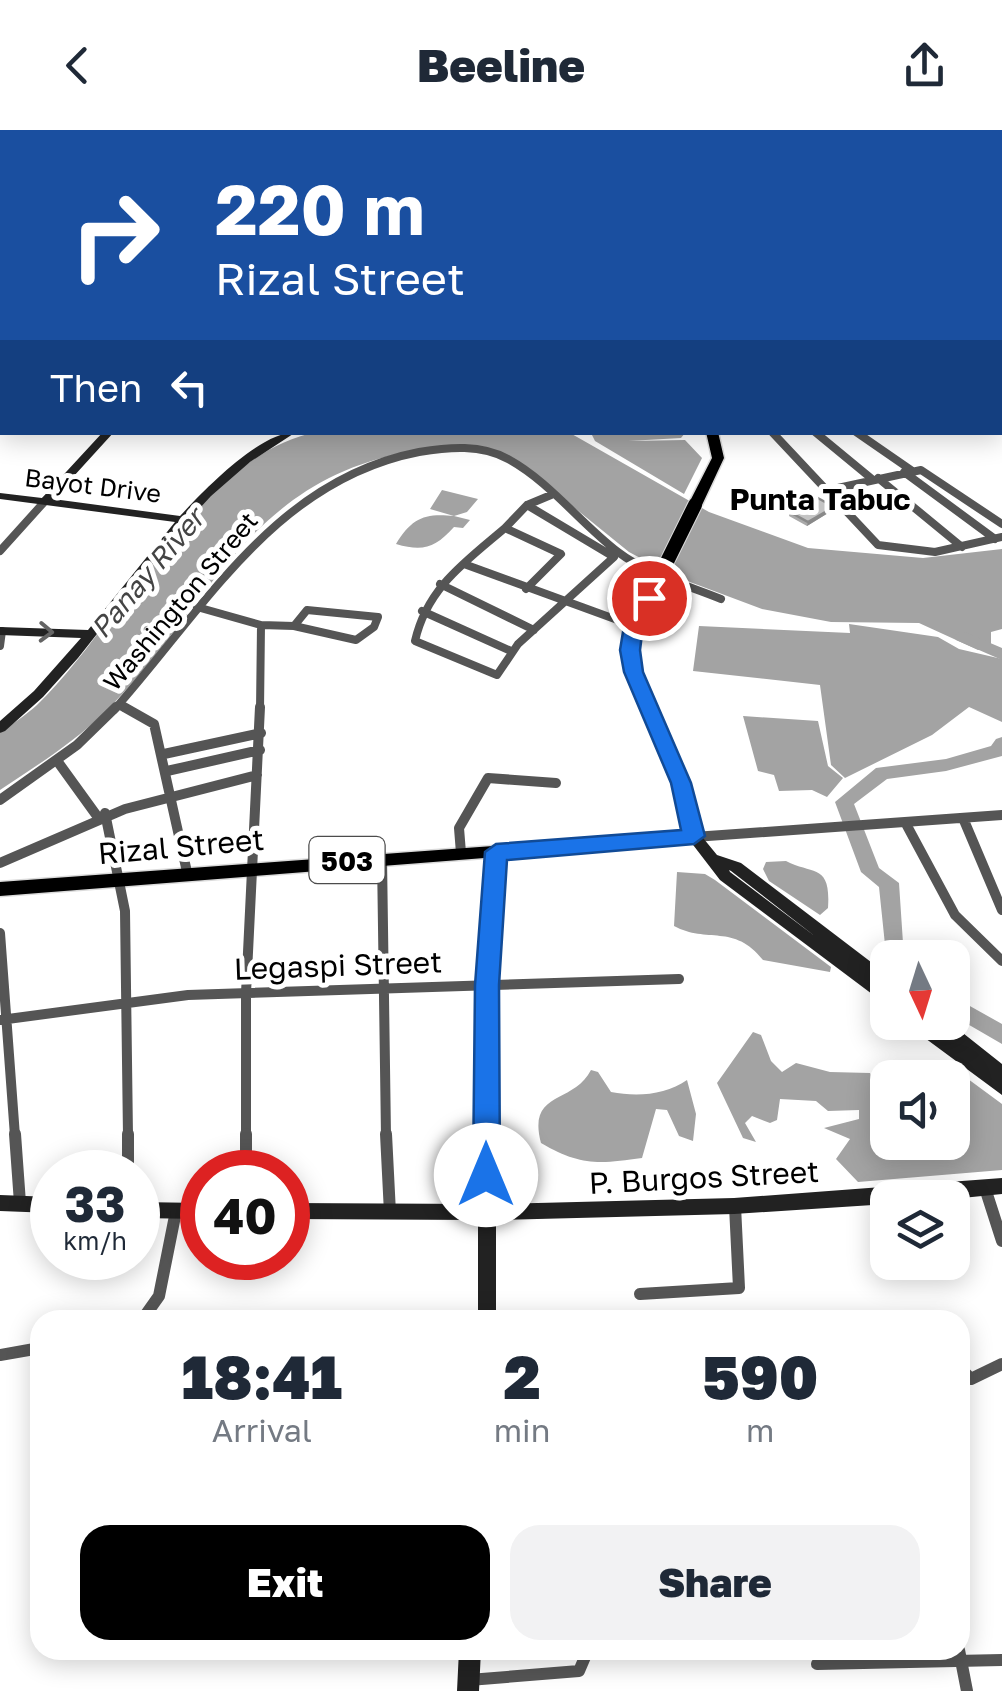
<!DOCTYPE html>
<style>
body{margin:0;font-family:"Golos Text",sans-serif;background:#f2f2f3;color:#1f2937;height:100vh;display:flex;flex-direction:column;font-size:38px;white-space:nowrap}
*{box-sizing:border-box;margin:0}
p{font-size:32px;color:#747a83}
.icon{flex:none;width:55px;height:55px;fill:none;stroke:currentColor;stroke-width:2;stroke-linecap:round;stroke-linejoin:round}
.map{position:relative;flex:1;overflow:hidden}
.drawer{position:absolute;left:30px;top:1180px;width:940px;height:350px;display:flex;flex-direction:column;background:#fff;border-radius:30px;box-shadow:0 5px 25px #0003}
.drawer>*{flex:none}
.hud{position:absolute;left:0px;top:0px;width:1002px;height:305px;box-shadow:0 5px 25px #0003;background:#1a4fa0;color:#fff;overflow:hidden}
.needle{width:65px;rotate:176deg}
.controls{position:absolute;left:870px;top:810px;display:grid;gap:20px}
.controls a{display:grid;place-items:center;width:100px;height:100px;border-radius:20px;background:#fff;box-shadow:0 5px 25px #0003;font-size:50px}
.speed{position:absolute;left:30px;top:1020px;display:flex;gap:20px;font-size:50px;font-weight:700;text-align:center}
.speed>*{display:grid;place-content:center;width:130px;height:130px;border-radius:50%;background:#fff;box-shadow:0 5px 25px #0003;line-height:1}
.speed small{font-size:25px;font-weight:400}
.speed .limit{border:15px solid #d22;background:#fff;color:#111}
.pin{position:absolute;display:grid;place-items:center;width:85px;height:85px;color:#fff;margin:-42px;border:5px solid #fff;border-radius:50%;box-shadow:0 2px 10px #0007}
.me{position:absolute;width:110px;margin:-55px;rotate:0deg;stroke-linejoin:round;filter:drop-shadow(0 0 8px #0008)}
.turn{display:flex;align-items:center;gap:35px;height:210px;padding:0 50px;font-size:45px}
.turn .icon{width:130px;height:130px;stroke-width:2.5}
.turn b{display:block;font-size:70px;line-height:85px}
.then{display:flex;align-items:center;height:95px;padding:0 50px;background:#0003;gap:20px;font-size:38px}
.eta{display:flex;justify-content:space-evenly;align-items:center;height:170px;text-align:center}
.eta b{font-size:60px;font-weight:800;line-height:70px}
.action{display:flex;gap:20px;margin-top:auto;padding:20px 50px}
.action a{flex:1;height:115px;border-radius:30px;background:#000;color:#fff;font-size:40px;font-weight:800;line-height:115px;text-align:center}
.action a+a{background:#f2f2f3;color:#1f2937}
header{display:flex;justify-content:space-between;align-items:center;height:130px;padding:0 50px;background:#fff;font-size:45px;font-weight:800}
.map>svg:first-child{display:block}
.water{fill:#a3a3a3}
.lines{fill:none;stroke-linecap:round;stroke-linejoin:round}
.river{fill:#a3a3a3;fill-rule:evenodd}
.primary-casing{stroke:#dbdbdb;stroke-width:3}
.street-far3{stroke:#555;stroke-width:6}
.street-far2{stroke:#555;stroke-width:8}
.street-far1{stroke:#555;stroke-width:10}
.street{stroke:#555;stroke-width:12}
.secondary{fill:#222;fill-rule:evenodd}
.primary{fill:#000;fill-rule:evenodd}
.primary-bridge-casing{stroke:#dbdbdb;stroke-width:16;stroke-linecap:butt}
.primary-bridge{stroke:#000;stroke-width:14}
.wall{fill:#a9a9a9}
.shaded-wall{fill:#898989}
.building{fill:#c4c4c4;stroke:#898989;stroke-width:2.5}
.oneway{stroke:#646464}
.route{fill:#1a73e8;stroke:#114b97;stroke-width:2.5}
.labels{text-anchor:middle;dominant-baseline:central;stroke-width:10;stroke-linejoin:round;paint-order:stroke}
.far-street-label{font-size:25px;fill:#000;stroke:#fff}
.far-water-label{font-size:28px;font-style:italic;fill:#444;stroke:#fff}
.shield{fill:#fff;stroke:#4c4c4c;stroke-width:2.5}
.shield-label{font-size:28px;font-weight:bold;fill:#000}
.far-quarter-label{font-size:30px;font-weight:bold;fill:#000;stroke:#fff}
.street-label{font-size:30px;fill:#000;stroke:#fff}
</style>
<header><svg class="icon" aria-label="back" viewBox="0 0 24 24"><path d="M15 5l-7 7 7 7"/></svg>Beeline<svg class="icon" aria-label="share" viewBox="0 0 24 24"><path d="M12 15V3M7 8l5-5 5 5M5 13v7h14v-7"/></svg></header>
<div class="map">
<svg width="1002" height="1561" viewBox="0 0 1002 1561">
<rect width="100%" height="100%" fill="#fff"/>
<path class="water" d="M316,302L570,303L709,382L808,418L923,428L1002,419V499L991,502V517L978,520L919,493L831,492L762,479L674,446L629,422L513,328C481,314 442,316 408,322C245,352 208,481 104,583C73,613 36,636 0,660V603C12,594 26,585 37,575C120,496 195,328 316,302Z
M591,303H685L681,308L628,311L685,310L702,328L684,364L595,311Z
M442,360L478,369L467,382L454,386L470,390L463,398L454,397C435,418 423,422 396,414C412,388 424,383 454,386L430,379Z
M849,494L938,507L959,519L1002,529V592L969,577L932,605L845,648L831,635L820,555L693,541L699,496L850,503Z
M743,586L818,591L828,636L843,648L827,667L812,660L779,661L774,645L758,641Z
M786,731C813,745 831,733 828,778L820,785L769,751L763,739L766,732Z
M677,742L705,744L715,750L831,837L830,842L763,830C734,793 707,814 674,796Z
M753,902L761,905L771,931L782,942L796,933L830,942L870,943L878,972L872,990L887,1003L888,1012L896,1020L905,1017L920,1024L933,1022L939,1013L952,1012V948L918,947L917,943L922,937L936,944L949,935L1002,974V1040L858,1052L836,1029L850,1009L824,998L859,989V980L828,981L816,971L780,969L777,990L770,993L752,986L745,993L756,1012L743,1008L717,953Z
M591,940L598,942L611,962C637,967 666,965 687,950L696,984L693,1011L679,1006L667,980L656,979L642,1028C599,1034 580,1036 541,1013C527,960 573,975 591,940Z"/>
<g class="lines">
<path class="river" d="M346,0L345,2L336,1V0Z
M962,501L1002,518V530L956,510L954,506Z
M1002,607V626L946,641L887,649L854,674L879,738L899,753L904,828H888L887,834L879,757L861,742L835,672L876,638L946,629L991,616L996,609Z
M952,866L1002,894V914L952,885Z"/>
<g class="primary-casing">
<path id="primary" d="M706,302H718L724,328L702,375L695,379L688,375L712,328Z
M649,464L656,468L641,496L637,520L641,542L689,653L702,707L700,711L0,766V752L684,702L673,653L627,542L623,520L627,496L644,465Z"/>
</g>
<path class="street-far3" d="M489,0H528"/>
<path class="street-far2" d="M772,302L878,415L935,422L1002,407
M815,302L872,349
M856,302L911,340
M904,342L995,409
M878,348L962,417
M824,361L921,340L1002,394
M505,398L527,375L551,365
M0,421L46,370
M464,434L634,496
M440,454L534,500
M526,459L561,424L505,398C465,432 427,458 415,511L497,545L518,514L614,427L527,375
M197,477L261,495L294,496
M307,480L378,487L374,497L356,510L294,496Z
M422,481L511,521
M0,516L2,501
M118,575L130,580
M114,580C205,478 275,350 419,322C449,317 481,314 508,329C550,352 580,393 618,422C648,445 687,455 721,469
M260,580L261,495"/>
<path class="street-far1" d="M124,577L154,594L187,742
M164,624L261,603
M58,632L97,686
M167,641L260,620
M0,670L77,615L116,577
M105,683L125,781L128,1006
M963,688L1002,780
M905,692L955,785L1002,831
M694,707L1002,685
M461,723L459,698L488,648L556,653
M382,728L386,1006
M0,733L125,679L257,645
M0,803L15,1006
M0,890L188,865L679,849
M246,1006V863L260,577"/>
<path class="street" d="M15,1004L20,1073
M128,1004V1042
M246,1004V1042
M386,1004L390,1083
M985,1058L1002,1111
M640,1164L739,1158L735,1076
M142,1190L159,1166L176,1081
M0,1225L40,1218
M960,1238L971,1249L1002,1234
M959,1520L967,1561
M817,1534L1002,1530
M469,1550L579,1541L588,1520"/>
<path class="secondary" d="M79,0H87L88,2H80Z
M0,91H2V96L0,97Z
M103,302H114L53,369L180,386C205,359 260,302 296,302L250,332L211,366L176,404L78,528L43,567L5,601L0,603V591L34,561L81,508L0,505V497L88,500L175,392L0,369V363L42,368Z
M694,702L699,703L717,725L741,733L888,845V876L720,750L687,707ZM729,740L731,741L816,807L730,742Z
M496,717L503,722L495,855L496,1074L734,1068L1002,1048V1064L952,1069L888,1068V1074L734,1084L496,1090V1190H478V1090L288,1089V1073L478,1074L479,855L489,722Z
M908,892H949L1002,934V965L910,897Z
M0,1065L52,1067V1083L0,1081Z
M138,1072L202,1073V1089L138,1088Z
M459,1520H481L479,1561H457Z"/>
<use href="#primary" class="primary"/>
<g class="primary-bridge-casing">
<path id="primary-bridge" d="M649,468L695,375"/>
</g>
<use href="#primary-bridge" class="primary-bridge"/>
</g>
<path class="wall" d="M0,189L2,193V226L0,227Z
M834,377L833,380L807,396L789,386L790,382Z"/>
<path class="shaded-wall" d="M834,377L833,380L807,396L808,392Z"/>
<path class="building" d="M965,0H983L979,2H961Z
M0,189L2,193V213H0Z
M816,367L834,377L808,392L790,382Z"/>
<defs><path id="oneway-chevron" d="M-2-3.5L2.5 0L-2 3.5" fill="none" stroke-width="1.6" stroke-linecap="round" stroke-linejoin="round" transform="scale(2.5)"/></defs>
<use class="oneway" href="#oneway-chevron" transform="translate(46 502) rotate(2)"/>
<path class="route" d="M643,464L658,468L643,496L640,520L643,542L691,653L705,706L694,714L507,730L499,855L500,1045L496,1053L486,1057L477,1053L473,1045L475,855L485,722L496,714L681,700L671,653L624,542L620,520L624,496Z"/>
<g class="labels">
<g class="far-street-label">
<text transform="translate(93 355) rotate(7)">Bayot Drive</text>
<text transform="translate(180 471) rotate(-50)">Washington Street</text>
</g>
<g class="far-water-label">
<text transform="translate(147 443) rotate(-50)">Panay River</text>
</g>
<rect class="shield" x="309.5" y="707" width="75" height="46" rx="8"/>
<g class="shield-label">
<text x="347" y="730">503</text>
</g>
<g class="far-quarter-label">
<text x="820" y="369">Punta Tabuc</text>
</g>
<g class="street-label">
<text transform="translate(181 716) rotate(-5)">Rizal Street</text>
<text transform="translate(338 835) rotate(-2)">Legaspi Street</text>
<text transform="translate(704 1047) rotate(-3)">P. Burgos Street</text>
</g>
</g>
</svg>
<div class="controls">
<a><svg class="needle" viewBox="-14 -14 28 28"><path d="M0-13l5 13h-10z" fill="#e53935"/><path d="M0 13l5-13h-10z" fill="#747a83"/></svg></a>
<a><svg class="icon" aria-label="sound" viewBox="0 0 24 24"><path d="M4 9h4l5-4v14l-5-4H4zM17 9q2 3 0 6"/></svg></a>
<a><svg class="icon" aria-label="layers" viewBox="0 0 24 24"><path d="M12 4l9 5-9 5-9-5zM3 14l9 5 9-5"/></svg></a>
</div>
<div class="speed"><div>33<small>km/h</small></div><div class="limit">40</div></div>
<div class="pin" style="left:649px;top:468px;background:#d93025"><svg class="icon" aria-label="arrive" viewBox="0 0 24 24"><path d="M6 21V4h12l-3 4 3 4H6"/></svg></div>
<svg class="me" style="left:486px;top:1045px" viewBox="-20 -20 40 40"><circle r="19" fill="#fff"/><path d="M0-13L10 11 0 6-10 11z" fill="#1a73e8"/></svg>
<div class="hud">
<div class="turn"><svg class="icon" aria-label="right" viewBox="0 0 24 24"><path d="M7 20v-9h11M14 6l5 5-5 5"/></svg><div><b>220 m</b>Rizal Street</div></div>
<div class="then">Then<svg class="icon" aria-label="left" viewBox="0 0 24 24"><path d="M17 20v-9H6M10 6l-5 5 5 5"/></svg></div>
</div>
<section class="drawer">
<div class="eta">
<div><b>18:41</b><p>Arrival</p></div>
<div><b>2</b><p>min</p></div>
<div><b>590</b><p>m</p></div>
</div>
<div class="action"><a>Exit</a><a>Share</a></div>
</section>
</div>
